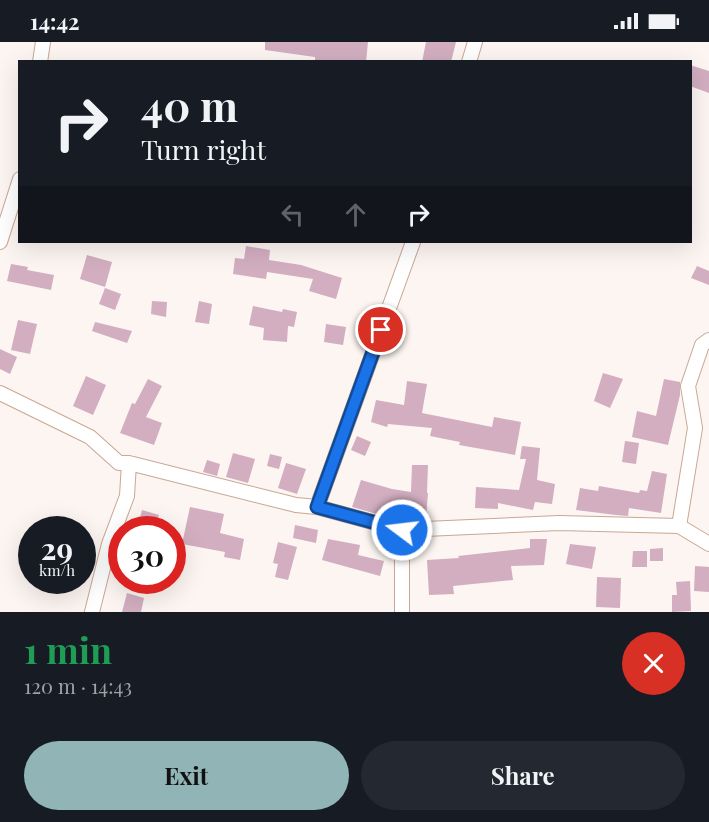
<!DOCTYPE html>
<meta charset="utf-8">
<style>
body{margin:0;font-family:"Playfair Display",serif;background:#242831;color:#f1f3f6;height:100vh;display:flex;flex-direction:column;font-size:22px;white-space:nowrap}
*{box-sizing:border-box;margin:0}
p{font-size:20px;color:#9ea1a6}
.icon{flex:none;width:33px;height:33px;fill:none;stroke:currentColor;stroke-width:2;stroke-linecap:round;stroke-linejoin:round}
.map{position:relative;height:570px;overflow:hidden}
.panel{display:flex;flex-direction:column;background:#171b24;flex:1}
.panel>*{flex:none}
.top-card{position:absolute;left:18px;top:18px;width:674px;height:183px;border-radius:0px;box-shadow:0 6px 24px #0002;background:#171b24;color:#f1f3f6;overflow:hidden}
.speed{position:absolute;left:18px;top:474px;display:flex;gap:12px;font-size:30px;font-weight:700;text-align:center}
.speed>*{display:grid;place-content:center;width:78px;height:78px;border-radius:50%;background:#171b24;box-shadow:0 6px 24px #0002;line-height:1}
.speed small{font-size:15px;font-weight:400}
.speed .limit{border:9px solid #d22;background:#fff;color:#111}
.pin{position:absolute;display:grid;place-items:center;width:51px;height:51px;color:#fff;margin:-26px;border:3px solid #fff;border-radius:50%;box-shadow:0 2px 6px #0007}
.me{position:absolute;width:66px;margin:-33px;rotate:285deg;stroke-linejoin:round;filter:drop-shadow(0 0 4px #0008)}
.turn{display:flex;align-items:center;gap:21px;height:126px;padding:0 24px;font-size:27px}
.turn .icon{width:78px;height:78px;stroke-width:2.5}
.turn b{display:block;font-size:42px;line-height:51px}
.lanes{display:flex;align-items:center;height:57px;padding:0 24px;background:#0003;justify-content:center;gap:30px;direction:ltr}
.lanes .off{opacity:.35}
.round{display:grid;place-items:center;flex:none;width:63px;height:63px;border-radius:32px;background:#242831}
.headline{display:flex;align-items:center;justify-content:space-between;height:102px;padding:0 24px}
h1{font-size:36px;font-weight:700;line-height:45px;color:#1e9e55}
.primary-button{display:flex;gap:12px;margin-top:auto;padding:12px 24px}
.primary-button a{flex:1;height:69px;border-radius:36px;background:#91b4b7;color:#111;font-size:24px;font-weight:700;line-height:69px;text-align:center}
.primary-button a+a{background:#242831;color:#f1f3f6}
.status{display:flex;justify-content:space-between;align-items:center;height:42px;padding:0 30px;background:#171b24;direction:ltr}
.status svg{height:16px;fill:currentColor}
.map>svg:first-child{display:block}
.building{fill:#d2aec0}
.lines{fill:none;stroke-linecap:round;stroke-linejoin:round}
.street-casing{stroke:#c9a794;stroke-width:16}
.street{stroke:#fff;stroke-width:14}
.route-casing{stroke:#114b97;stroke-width:15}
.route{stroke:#1a73e8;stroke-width:10}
</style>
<div class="status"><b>14:42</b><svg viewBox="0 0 49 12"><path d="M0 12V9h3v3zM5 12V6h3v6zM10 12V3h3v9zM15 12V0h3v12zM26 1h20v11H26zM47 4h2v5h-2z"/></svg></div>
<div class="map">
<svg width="709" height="570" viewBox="0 0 709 570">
<rect width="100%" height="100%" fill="#fcf5f1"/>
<path class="building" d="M265,0H368L366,20L315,18V15L265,8Z
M426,0H456L451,20H422Z
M690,23L709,29V51L690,44Z
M246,204L270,208L269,218L301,223L342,236L336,257L309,249L313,237L267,230L266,237L233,232L235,216L244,217Z
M87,213L112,220L105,245L80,237Z
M11,222L28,225L27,228L54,233L51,248L7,239Z
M697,224L709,229V243L691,236Z
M105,246L121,252L115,268L99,262Z
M152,259L167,260L166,275L151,272Z
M199,259L212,262L209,282L195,280Z
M253,264L282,270L283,267L297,270L294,285L288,284L287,300L263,298L264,286L249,283Z
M18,278L37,282L30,312L11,308Z
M95,280L132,289L127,301L92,289Z
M326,282L346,285L343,303L324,300Z
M0,307L17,315L10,332L0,327Z
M603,331L623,337L610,366L594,359Z
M86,334L106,343L93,373L73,364Z
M148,337L162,344L146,375L162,381L154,403L120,391L132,361L135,362Z
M664,337L680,340V353L668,403L632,395L637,369L656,374Z
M407,339L427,342L422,371L492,385L494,375L521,380L515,413L459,403L460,400L430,394L432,386L388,382L387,385L371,380L376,358L404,363Z
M357,394L371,400L365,414L351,408Z
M625,399L639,401L636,422L622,420Z
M522,404L540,406L537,438L555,442L552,462L535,460L533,468L498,461V467L475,466L476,445L519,448L526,417H520Z
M233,411L255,417L248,441L226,435Z
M270,412L282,415L279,427L267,424Z
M207,418L220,422L217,434L203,430Z
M286,421L306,427L297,452L278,446Z
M412,423H428L427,451H428L426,475L378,469L377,472L352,465L361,438L392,447L411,450Z
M652,429L667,432L661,471L629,466L628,474L616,473L576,468L580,446L598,449L599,444L639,451L640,448L647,449Z
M190,465L224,472L220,491L244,497L240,518L224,515L225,510L182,502Z
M142,468L159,473L155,488H137Z
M295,483L318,488L316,501L293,496Z
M328,497L360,503L358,513L384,519L380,534L322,518Z
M530,497H547L544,523L511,524L513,538L453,544L454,552L429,553L427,518L459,516L458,514L530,506Z
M278,500L297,505L288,538L275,535L278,522L273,521Z
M570,502L596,505L592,527L566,522Z
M663,506V519H650V507Z
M633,509H647V525H632Z
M695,524L709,525V550L694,549Z
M597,535L621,536L620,566L596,565Z
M690,539L691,569L672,570V553H677L676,540Z
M127,551L144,556L141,570H122Z"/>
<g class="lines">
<g class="street-casing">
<path id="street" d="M40,20L43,0
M469,20L475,0
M0,200L20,137
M709,298L702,303L688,344L695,386L679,484L709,502
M0,351L90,395L119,421H129L127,454L109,502L92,570
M129,421L296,463L317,465L402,488L559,481L679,484
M317,465L413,200
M402,488V570"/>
</g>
<use href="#street" class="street"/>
</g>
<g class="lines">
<g class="route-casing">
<path id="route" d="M381,288L317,465L402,488"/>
</g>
<use href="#route" class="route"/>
</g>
</svg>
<div class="speed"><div>29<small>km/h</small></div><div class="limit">30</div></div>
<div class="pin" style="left:381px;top:288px;background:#d93025"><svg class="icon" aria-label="arrive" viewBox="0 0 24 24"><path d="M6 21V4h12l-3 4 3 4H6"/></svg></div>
<svg class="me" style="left:402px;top:488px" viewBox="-20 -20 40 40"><circle r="17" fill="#1a73e8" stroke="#fff" stroke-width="3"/><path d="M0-11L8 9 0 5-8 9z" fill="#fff"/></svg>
<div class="top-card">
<div class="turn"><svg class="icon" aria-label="right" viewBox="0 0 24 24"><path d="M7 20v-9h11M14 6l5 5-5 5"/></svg><div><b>40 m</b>Turn right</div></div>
<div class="lanes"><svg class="icon off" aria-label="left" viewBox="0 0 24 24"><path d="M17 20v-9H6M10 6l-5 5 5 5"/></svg><svg class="icon off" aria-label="ahead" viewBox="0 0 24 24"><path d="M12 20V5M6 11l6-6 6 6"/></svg><svg class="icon" aria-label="right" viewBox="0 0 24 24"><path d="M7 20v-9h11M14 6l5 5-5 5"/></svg></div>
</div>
</div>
<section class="panel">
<div class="headline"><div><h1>1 min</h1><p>120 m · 14:43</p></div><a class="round" style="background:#d93025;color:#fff"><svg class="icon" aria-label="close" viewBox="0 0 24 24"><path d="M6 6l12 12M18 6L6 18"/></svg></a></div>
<div class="primary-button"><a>Exit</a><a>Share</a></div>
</section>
